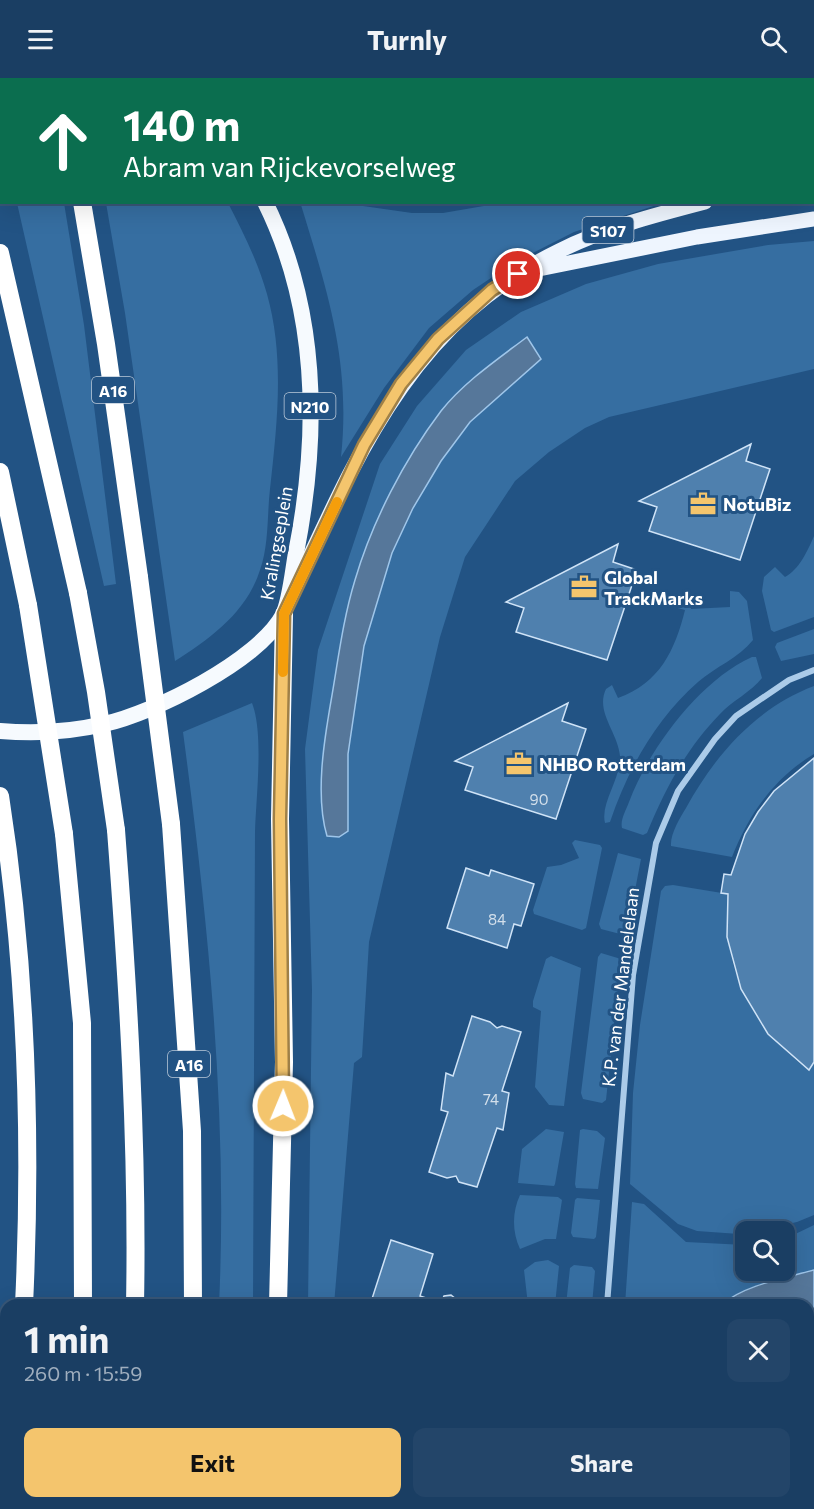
<!DOCTYPE html>
<meta charset="utf-8">
<style>
body{margin:0;font-family:Commissioner,sans-serif;background:#234569;color:#f1f3f6;height:100vh;display:flex;flex-direction:column;font-size:22px;white-space:nowrap}
*{box-sizing:border-box;margin:0}
p{font-size:20px;color:#9faebe}
.icon{flex:none;width:33px;height:33px;fill:none;stroke:currentColor;stroke-width:2;stroke-linecap:round;stroke-linejoin:round}
.map{position:relative;flex:1;overflow:hidden}
.drawer{position:absolute;left:0px;top:1221px;width:814px;height:210px;display:flex;flex-direction:column;background:#1a3e63;border-radius:18px 18px 0 0;box-shadow:0 6px 24px #0002,0 0 0 2px #385778}
.drawer>*{flex:none}
.top-card{position:absolute;left:0px;top:0px;width:814px;height:126px;box-shadow:0 6px 24px #0002,0 0 0 2px #385778;background:#0b6e4f;color:#fff;overflow:hidden}
.buttons{position:absolute;left:735px;top:1143px;display:grid;gap:12px}
.buttons a{display:grid;place-items:center;width:60px;height:60px;border-radius:12px;background:#1a3e63;box-shadow:0 6px 24px #0002,0 0 0 2px #385778;font-size:30px}
.pin{position:absolute;display:grid;place-items:center;width:51px;height:51px;color:#fff;margin:-26px;border:3px solid #fff;border-radius:50%;box-shadow:0 2px 6px #0007}
.me{position:absolute;width:66px;margin:-33px;rotate:1deg;stroke-linejoin:round;filter:drop-shadow(0 0 4px #0008)}
.turn{display:flex;align-items:center;gap:21px;height:126px;padding:0 24px;font-size:27px}
.turn .icon{width:78px;height:78px;stroke-width:2.5}
.turn b{display:block;font-size:42px;line-height:51px}
.round{display:grid;place-items:center;flex:none;width:63px;height:63px;border-radius:12px;background:#234569}
.overview{display:flex;align-items:center;justify-content:space-between;height:102px;padding:0 24px}
h1{font-size:36px;font-weight:700;line-height:45px}
.cta{display:flex;gap:12px;margin-top:auto;padding:12px 24px}
.cta a{flex:1;height:69px;border-radius:12px;background:#f4c56d;color:#111;font-size:24px;font-weight:700;line-height:69px;text-align:center}
.cta a+a{background:#234569;color:#f1f3f6}
header{display:flex;justify-content:space-between;align-items:center;height:78px;padding:0 24px;background:#1a3e63;font-size:27px;font-weight:700}
.map>svg:first-child{display:block}
.green{fill:#366ea1;fill-rule:evenodd}
.water{fill:#56779a;stroke:#9fc6ea;stroke-width:1.5}
.building{fill:#4f80ae;stroke:#cfe3f7;stroke-width:1.5}
.lines{fill:none;stroke-linecap:round;stroke-linejoin:round}
.service{stroke:#abcbe9;stroke-width:4.5}
.minor{stroke:#abcbe9;stroke-width:6}
.primary{stroke:#eef5fe;stroke-width:15}
.trunk{stroke:#f6fafe;stroke-width:16}
.motorway{stroke:#fff;stroke-width:18}
.motorway-bridge{stroke:#fff;stroke-width:18}
.route-casing{stroke:#9f8047;stroke-width:15}
.route{stroke:#f4c56d;stroke-width:10}
.slow{stroke:#f59e0b;stroke-width:10}
.labels{text-anchor:middle;dominant-baseline:central;stroke-width:6;stroke-linejoin:round;paint-order:stroke}
.number-label{font-size:15px;fill:#d3dfeb}
.shield{fill:#225384;stroke:#bdcbda;stroke-width:1.5}
.shield-label{font-size:16px;font-weight:bold;fill:#fff}
.poi-label{font-size:18px;font-weight:bold;fill:#fff;stroke:#225384;text-anchor:start}
.street-label{font-size:18px;fill:#fff;stroke:#225384}
</style>
<header><svg class="icon" aria-label="menu" viewBox="0 0 24 24"><path d="M4 6h16M4 12h16M4 18h16"/></svg>Turnly<svg class="icon" aria-label="search" viewBox="0 0 24 24"><circle cx="10" cy="10" r="6"/><path d="M15 15l6 6"/></svg></header>
<div class="map">
<svg width="814" height="1431" viewBox="0 0 814 1431">
<rect width="100%" height="100%" fill="#225384"/>
<path class="green" d="M0,0L44,1L2,2L1,58Z
M247,0H347L351,1L251,2Z
M423,0H519L521,1L423,2Z
M576,0H748L569,1Z
M17,125H64L84,247L116,506L104,508Z
M106,125H228C243,154 258,184 267,216C285,280 277,347 270,411C267,437 269,467 260,492C247,534 210,561 175,583L125,235Z
M342,125L412,135H443L507,124L663,125L574,154L515,184L473,212L429,250L384,310L341,379C351,285 328,215 301,127L302,125Z
M814,163V291L609,339L585,350L549,374L515,403L465,479L440,559L369,864L362,979L354,985L334,1227H308L312,912L305,671L318,572L380,386L417,328L466,272L521,234L586,206L658,186L768,167ZM527,259L541,281L470,344L441,383L413,430L392,475L364,568L348,676V753L322,694L327,642L355,503L382,434L409,382L442,332L483,292Z
M814,458V539L774,554L771,552L762,513L764,499L775,489L785,499C799,492 808,472 814,458Z
M730,513L739,514L747,523L753,562C739,580 715,589 698,604C655,642 628,691 610,744L605,745C600,725 621,701 620,678C618,654 595,634 606,611L612,607L618,620C660,605 675,572 685,532L670,528L672,518L690,515L691,531L730,529Z
M814,551V576L781,583L775,569L777,565Z
M752,579H756L762,600C751,614 732,623 720,636C686,671 665,711 647,755L643,757L622,750C620,742 626,732 629,724C649,671 699,603 752,579Z
M814,608V676C774,700 749,736 732,779L671,768C670,756 680,740 686,730C715,677 756,630 814,608Z
M252,625C264,656 256,719 255,754L253,1227H219C228,1036 208,843 183,654Z
M575,762L600,767L602,770L586,850L582,852L534,836L533,832L547,789L561,787L579,780L572,765Z
M618,775L641,781L627,854L624,857L601,851L599,846Z
M673,807L728,816C721,891 751,947 808,992L814,984V1137L797,1144L739,1156L697,1153L678,1146L630,1106L633,1015L640,947L661,813L665,808Z
M601,875L621,881L606,1022L602,1025L583,1021L581,1015L598,879Z
M551,878L581,890L564,1028L549,1027L535,1009L541,933L533,929V923L546,881Z
M546,1051L564,1054L555,1106L554,1108L518,1105L522,1071Z
M583,1051L597,1053L605,1060L598,1111L576,1110L575,1106L580,1052Z
M520,1117L558,1119L562,1122L556,1161H545L520,1171C512,1154 512,1134 520,1117Z
M577,1120L600,1122L596,1159L594,1161L573,1159L571,1155L575,1122Z
M632,1124L644,1126L686,1164L745,1167L746,1192H784L785,1161L814,1147V1192C785,1200 744,1206 721,1227H625Z
M548,1182L559,1188L555,1227H528L524,1192L535,1184Z
M574,1187L592,1189L595,1193L592,1227H566L570,1190Z
M809,1399L814,1400V1431H672V1425H808Z
M207,1425H248L247,1431H207Z
M538,1425H566V1431H537Z
M592,1425H646L645,1431H591Z"/>
<path class="water" d="M527,259L541,281L470,344L441,383L413,430L392,475L364,568L348,676V753L339,759L327,758C315,718 324,663 331,623C338,583 343,541 355,502C372,444 404,382 441,333C464,304 498,281 527,259Z
M814,1192V1400L808,1398V1227H721C744,1207 785,1200 814,1192Z
M646,1425H672V1431H645Z"/>
<path class="building" d="M751,366L746,383L770,391L740,482L649,453L657,429L639,423Z
M618,466L613,484L637,492L607,582L516,554L524,530L506,524Z
M568,625L562,643L586,651L556,741L465,712L473,689L455,683Z
M814,680V984L809,992L768,956L741,911L727,859L728,816L721,815L724,796L731,797L745,756L758,734L774,713Z
M466,790L489,798L491,792L534,806L521,848L514,846L507,870L447,850Z
M472,938L490,944L497,950L502,948L521,954L502,1013L509,1015L503,1052L497,1050L477,1109L459,1104L456,1098L447,1100L429,1094L448,1034L441,1032L446,995L453,998Z
M391,1162L433,1176L420,1218L441,1225L444,1218L451,1217L456,1221V1227H370Z
M391,1425H448L446,1431H389Z"/>
<g class="lines">
<path class="service" d="M812,2L814,1"/>
<path class="minor" d="M607,1227L633,897L656,765L678,713L715,661L736,638L789,602L814,592
M578,1431L580,1425"/>
<path class="primary" d="M813,42H814
M813,102H814
M534,192L697,159L814,141
M292,517C357,377 411,245 559,173C605,150 655,137 705,124"/>
<path class="trunk" d="M143,0L145,2
M0,653C35,656 70,654 104,646C154,635 258,583 283,537C290,523 293,491 296,475C319,358 319,233 265,124"/>
<path class="motorway" d="M61,0V2
M172,0L173,2
M82,124L106,266L139,499
M0,175L78,515
M0,394L28,527
M0,718C26,885 32,1058 24,1227
M171,746L192,1053L193,1227
M116,752C128,910 138,1068 135,1227
M64,756L82,945L83,1227
M278,1227L284,984L280,741L284,536
M11,1431V1425
M72,1431L73,1425
M123,1431V1425
M185,1431V1425
M266,1431V1425"/>
<path class="motorway-bridge" d="M139,499L171,746
M78,515L96,614L116,752
M28,527L64,756"/>
</g>
<g class="lines">
<g class="route-casing">
<path id="route" d="M283,1028L280,741L284,536L364,367L401,306L438,261L492,212L518,196"/>
</g>
<use href="#route" class="route"/>
<path class="slow" d="M283,594L284,536L337,424"/>
</g>
<defs>
<g id="office-bare" transform="scale(2.07)"><path d="M-6-3h4V-5.5h4V-3h4V5H-6ZM-1-4.5V-3h2v-1.5ZM-6 0V1H6V0Z" fill="#f4c56d" stroke="#225384" stroke-width="2.5" paint-order="stroke"/></g>
</defs>
<g fill-rule="evenodd">
<use href="#office-bare" x="703" y="426"/>
<use href="#office-bare" x="584" y="509"/>
<use href="#office-bare" x="519" y="686"/>
</g>
<g class="labels">
<g class="number-label">
<text x="539" y="721">90</text>
<text x="497" y="841">84</text>
<text x="491" y="1021">74</text>
</g>
<g class="shield">
<rect x="582.5" y="139" width="51" height="26" rx="4.5"/>
<rect x="92" y="299" width="42" height="26" rx="4.5"/>
<rect x="284.5" y="315" width="51" height="26" rx="4.5"/>
<rect x="168" y="973" width="42" height="26" rx="4.5"/>
</g>
<g class="shield-label">
<text x="608" y="152">S107</text>
<text x="113" y="312">A16</text>
<text x="310" y="328">N210</text>
<text x="189" y="986">A16</text>
</g>
<g class="poi-label">
<text x="723" y="426">NotuBiz</text>
<text x="604" y="499">Global<tspan x="604" dy="21">TrackMarks</tspan></text>
<text x="539" y="686">NHBO Rotterdam</text>
</g>
<g class="street-label">
<text transform="translate(276 465) rotate(-80)">Kralingseplein</text>
<text transform="translate(620 909) rotate(-83)">K.P. van der Mandelelaan</text>
</g>
</g>
</svg>
<div class="buttons">
<a><svg class="icon" aria-label="search" viewBox="0 0 24 24"><circle cx="10" cy="10" r="6"/><path d="M15 15l6 6"/></svg></a>
</div>
<div class="pin" style="left:518px;top:196px;background:#d93025"><svg class="icon" aria-label="arrive" viewBox="0 0 24 24"><path d="M6 21V4h12l-3 4 3 4H6"/></svg></div>
<svg class="me" style="left:283px;top:1028px" viewBox="-20 -20 40 40"><circle r="17" fill="#f4c56d" stroke="#fff" stroke-width="3"/><path d="M0-11L8 9 0 5-8 9z" fill="#fff"/></svg>
<div class="top-card">
<div class="turn"><svg class="icon" aria-label="ahead" viewBox="0 0 24 24"><path d="M12 20V5M6 11l6-6 6 6"/></svg><div><b>140 m</b>Abram van Rijckevorselweg</div></div>
</div>
<section class="drawer">
<div class="overview"><div><h1>1 min</h1><p>260 m · 15:59</p></div><a class="round"><svg class="icon" aria-label="close" viewBox="0 0 24 24"><path d="M6 6l12 12M18 6L6 18"/></svg></a></div>
<div class="cta"><a>Exit</a><a>Share</a></div>
</section>
</div>
